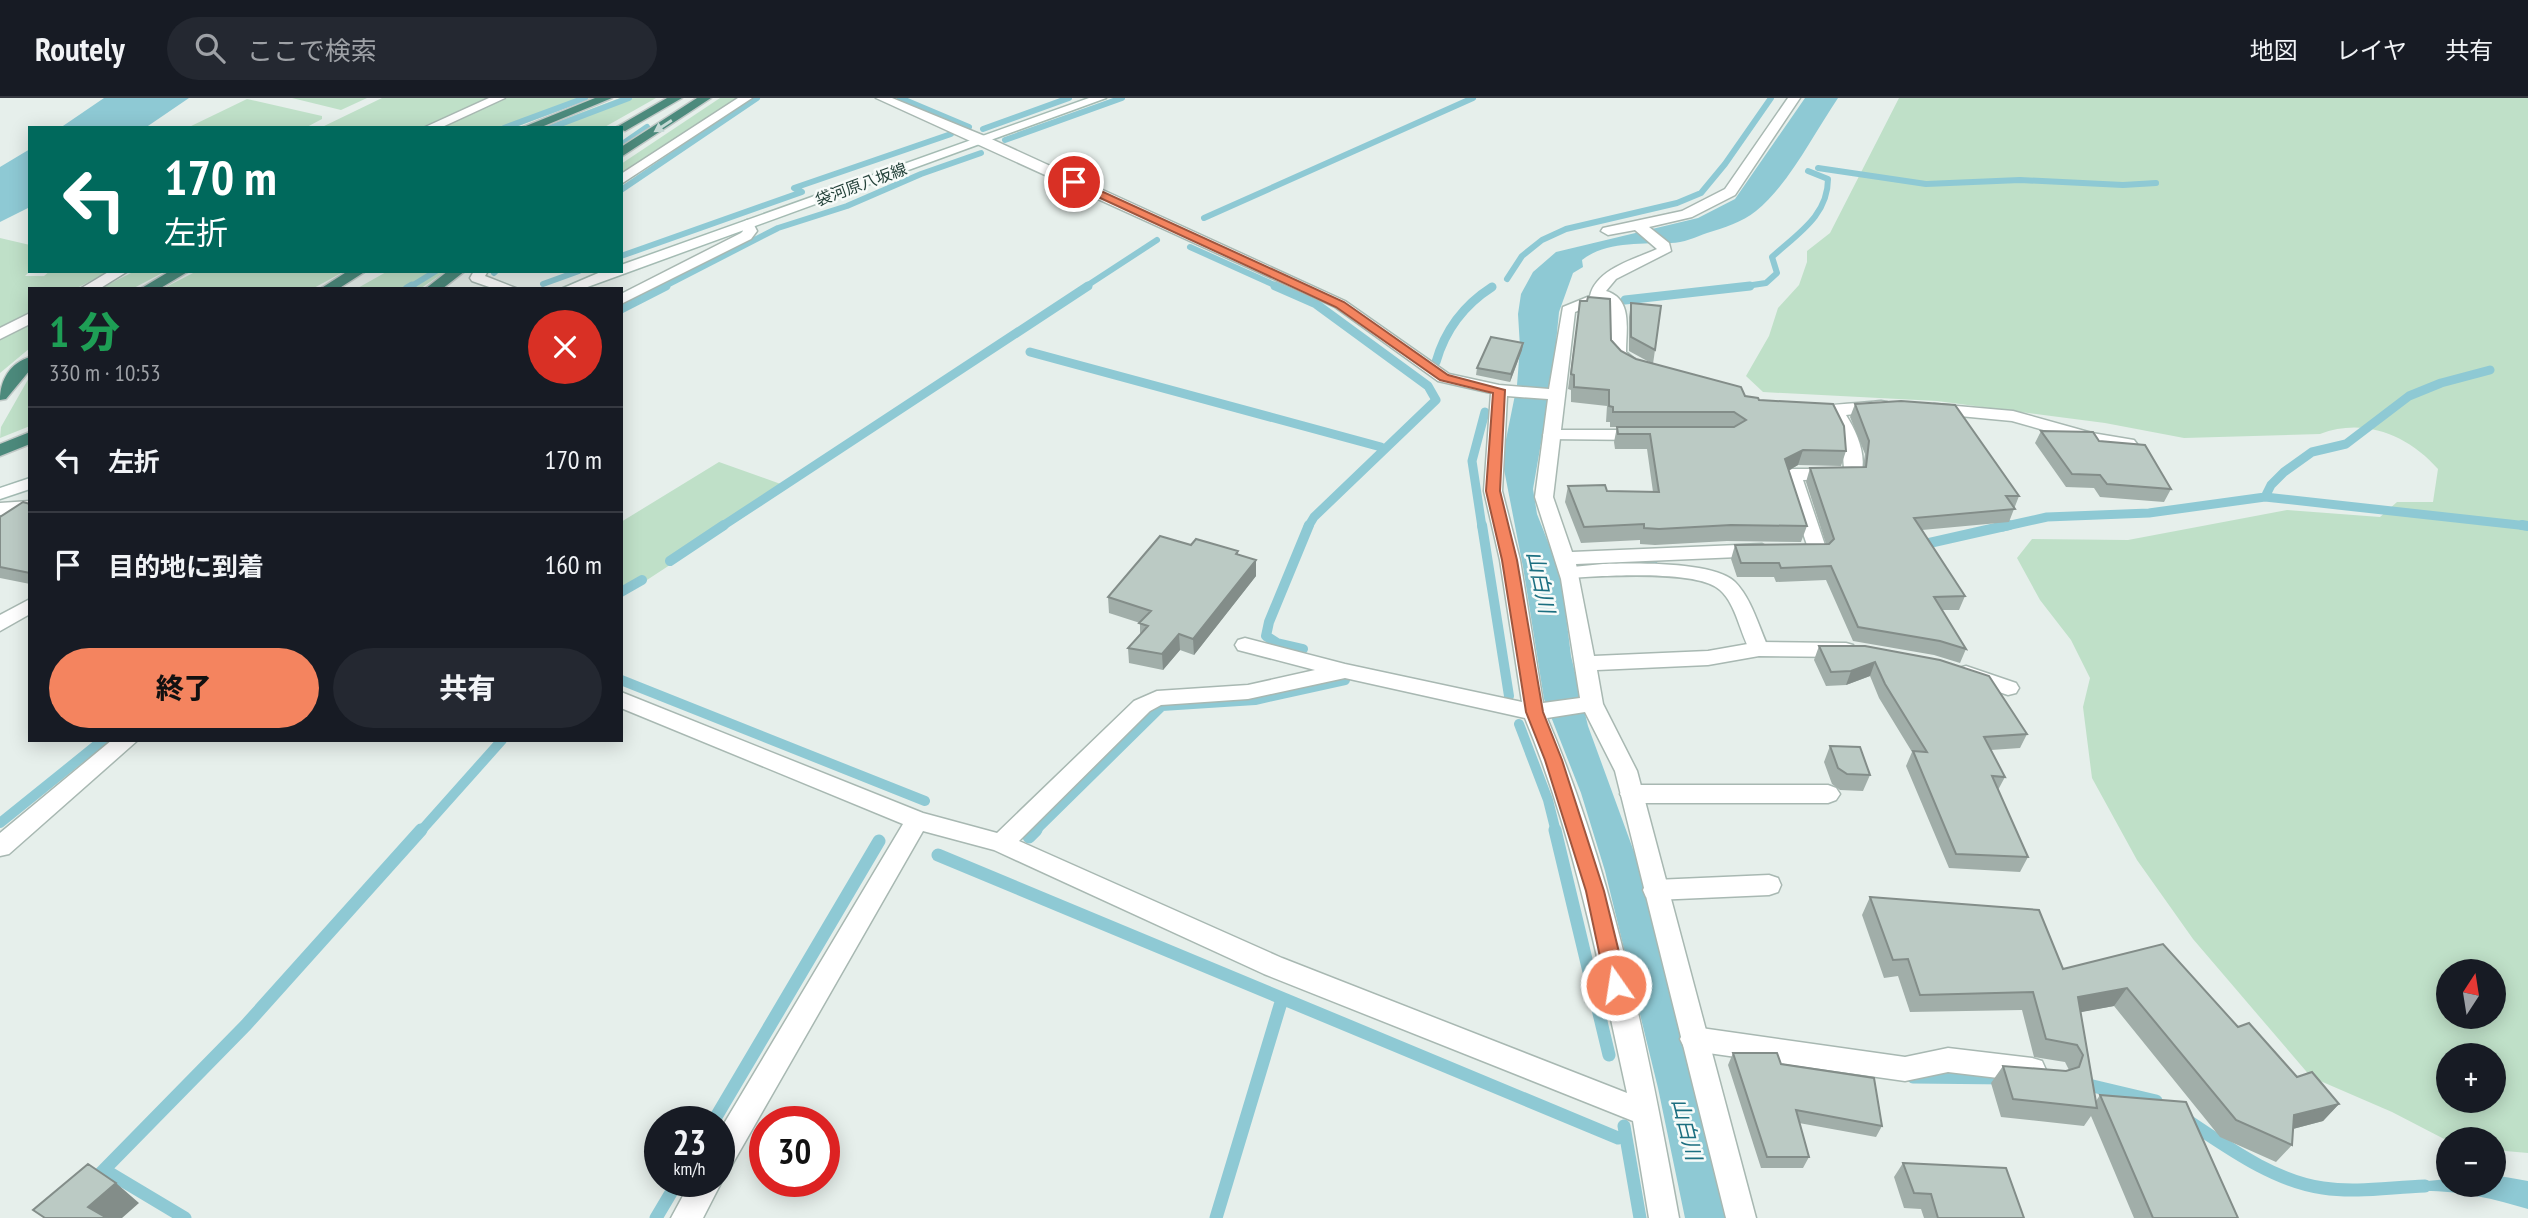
<!DOCTYPE html>
<html lang="ja">
<meta charset="utf-8">
<style>
body{margin:0;font-family:"PT Sans Narrow","Noto Sans JP",sans-serif;background:#242831;color:#f1f3f6;height:100vh;display:flex;flex-direction:column;font-size:26px;white-space:nowrap}
*{box-sizing:border-box;margin:0}
p{font-size:23px;color:#9ea1a6}
.icon{flex:none;width:38px;height:38px;fill:none;stroke:currentColor;stroke-width:2;stroke-linecap:round;stroke-linejoin:round}
.map{position:relative;flex:1;overflow:hidden}
.details{position:absolute;left:28px;top:189px;width:595px;height:455px;display:flex;flex-direction:column;background:#171b24;border-radius:0px;box-shadow:0 4px 18px #0003}
.details>*{flex:none}
.top-card{position:absolute;left:28px;top:28px;width:595px;height:147px;border-radius:0px;box-shadow:0 4px 18px #0003;background:#00695c;color:#fff;overflow:hidden}
.needle{width:46px;rotate:12deg}
.controls{position:absolute;left:2436px;top:861px;display:grid;gap:14px}
.controls a{display:grid;place-items:center;width:70px;height:70px;border-radius:50%;background:#171b24;box-shadow:0 4px 18px #0003;font-size:35px}
.speed{position:absolute;left:644px;top:1008px;display:flex;gap:14px;font-size:35px;font-weight:700;text-align:center}
.speed>*{display:grid;place-content:center;width:91px;height:91px;border-radius:50%;background:#171b24;box-shadow:0 4px 18px #0003;line-height:1}
.speed small{font-size:18px;font-weight:400}
.speed .limit{border:10px solid #d22;background:#fff;color:#111}
.pin{position:absolute;display:grid;place-items:center;width:60px;height:60px;color:#fff;margin:-30px;border:4px solid #fff;border-radius:50%;box-shadow:0 2px 7px #0007}
.me{position:absolute;width:77px;margin:-38px;rotate:347deg;stroke-linejoin:round;filter:drop-shadow(0 0 5px #0008)}
.turn{display:flex;align-items:center;gap:24px;height:147px;padding:0 21px;font-size:32px}
.turn .icon{width:91px;height:91px;stroke-width:2.5}
.turn b{display:block;font-size:49px;line-height:60px}
.round{display:grid;place-items:center;flex:none;width:74px;height:74px;border-radius:37px;background:#242831}
.summary{display:flex;align-items:center;justify-content:space-between;height:119px;padding:0 21px}
h1{font-size:42px;font-weight:800;line-height:52px;color:#1e9e55}
.action{display:flex;gap:14px;margin-top:auto;padding:14px 21px}
.action a{flex:1;height:80px;border-radius:42px;background:#f4845f;color:#111;font-size:28px;font-weight:800;line-height:80px;text-align:center}
.action a+a{background:#242831;color:#f1f3f6}
ul{padding:0;list-style:none}
li{display:flex;align-items:center;gap:21px;height:105px;padding:0 21px;border-top:2px solid #363941}
li div{flex:1}
li b{display:block;font-size:26px}
li em{font-style:normal}
header{display:flex;align-items:center;gap:42px;box-sizing:border-box;height:98px;padding:0 35px;background:#171b24;border-bottom:2px solid #363941}
header strong{font-size:33px}
nav{display:flex;gap:38px;margin-inline-start:auto;font-size:24px}
.search{width:490px;height:63px;background:#242831;display:flex;align-items:center;gap:18px;box-sizing:border-box;padding:0 24px;border-radius:38px;color:#9ea1a6;font-size:26px}
.map>svg:first-child{display:block}
.green{fill:#bfe0c8;fill-rule:evenodd}
.water{fill:#8ec9d4}
.lines{fill:none;stroke-linecap:round;stroke-linejoin:round}
.stream-far3{stroke:#8ec9d4;stroke-width:6}
.stream-far2{stroke:#8ec9d4;stroke-width:9}
.stream-far1{stroke:#8ec9d4;stroke-width:10}
.stream{stroke:#8ec9d4;stroke-width:13}
.service-casing{stroke:#a8b8b2;stroke-width:3}
.minor-casing{stroke:#a8b8b2;stroke-width:3}
.secondary-casing{stroke:#a4bbb3;stroke-width:3}
.trunk-casing{stroke:#c2cac8;stroke-width:3}
.service{fill:#fff;fill-rule:evenodd}
.minor{fill:#fff;fill-rule:evenodd}
.secondary{fill:#fff;fill-rule:evenodd}
.trunk{fill:#4c8a7c;fill-rule:evenodd}
.wall{fill:#a1aea9}
.shaded-wall{fill:#838d89}
.building{fill:#bbcac4;stroke:#838d89;stroke-width:2}
.oneway{fill:#c4d9d4}
.route{fill:#f4845f;stroke:#9f563e;stroke-width:2}
.labels{text-anchor:middle;dominant-baseline:central;stroke-width:5;stroke-linejoin:round;paint-order:stroke}
.far-street-label{font-size:16px;fill:#24423a;stroke:#f7fbf9}
.water-label{font-size:21px;font-style:italic;fill:#1c6f80;stroke:#f7fbf9}
</style>
<header>
<strong>Routely</strong>
<div class="search"><svg class="icon" aria-label="search" viewBox="0 0 24 24"><circle cx="10" cy="10" r="6"/><path d="M15 15l6 6"/></svg>ここで検索</div>
<nav><a>地図</a><a>レイヤ</a><a>共有</a></nav>
</header>
<div class="map">
<svg width="2528" height="1120" viewBox="0 0 2528 1120">
<rect width="100%" height="100%" fill="#e6efeb"/>
<path class="green" d="M292,0H367L341,12Z
M382,0H489L420,30H320Z
M507,0H593L513,30H440Z
M620,0H656L603,30H540Z
M720,0H740L621,78V66Z
M1899,0H2528V1055L2494,1052V1041L2448,1043L2392,1014L2311,979L2193,841L2137,762L2092,680L2083,609L2090,580L2071,542L2040,502L2017,460L2032,441L2128,442L2287,412L2380,419L2397,404H2433L2438,371C2408,337 2364,319 2320,336L2184,340L2105,325L1937,303L1763,294L1746,278L1769,238L1778,210L1799,187L1807,164V153L1830,135ZM2448,873H2494V919H2448ZM2448,957H2494V1003H2448Z
M247,1L322,18V21L305,30H187Z
M0,140L30,147V173L25,178H44L50,173H110L75,191H30V214L0,229Z
M135,173H166L132,191H99Z
M197,173H345L312,191H162Z
M388,173H446L420,191H356Z
M30,225V250L0,275V240Z
M30,278V328L0,340L1,329Z
M719,364L789,389L621,499V424Z"/>
<path class="water" d="M104,0H189L145,30H60Z
M1805,0H1838C1815,34 1787,89 1756,113C1742,124 1724,130 1707,135C1696,139 1683,145 1671,145C1642,146 1606,143 1582,162L1583,169L1573,175L1559,214L1553,276L1533,391L1537,416L1561,477L1571,558L1588,628L1637,762L1727,1120H1685L1658,990L1605,773L1581,695L1544,601L1523,469L1502,361L1517,287L1520,249L1518,216L1521,196L1533,174L1556,154L1698,120L1735,101Z
M30,51V109L0,124V69Z
M2494,1077L2528,1083V1111C2492,1100 2452,1091 2414,1093L2407,1085L2448,1081V1087H2494Z"/>
<g class="lines">
<path class="stream-far3" d="M900,0L969,29
M504,30L585,0
M550,30L629,0
M983,31L1069,0
M1005,42L1122,0
M621,47L647,29
M1818,70L1926,86L2020,82L2123,87L2156,85
M621,92L757,0
M1204,120L1473,0
M1190,149L1279,189
M621,158L802,94L794,90L951,36
M494,175L496,173
M1507,181L1522,158L1542,142L1566,131L1677,105L1701,95L1725,66L1771,0
M543,186L579,173
M410,189L436,173
M663,189L778,130L847,108L921,76L981,55
M1085,189L1157,142
M1739,189L1766,185L1777,175L1772,159C1797,136 1828,118 1828,81L1808,73"/>
<path class="stream-far2" d="M1275,188L1316,206L1428,288L1436,302L1314,419L1308,429
M407,191L412,188
M1625,202L1750,188
M621,211L666,188
M1030,254L1381,349
M1436,264C1445,232 1464,207 1492,189
M2265,399L2271,387L2284,374L2312,354L2346,346L2409,298L2441,285L2490,272
M721,429L1088,188
M1482,429L1472,363L1485,314
M2002,429L2047,419L2149,415L2265,399L2528,428"/>
<path class="stream-far1" d="M1482,427L1509,598
M2522,427L2528,428
M1916,448L2009,427
M670,463L724,427
M1593,466L1653,462
M621,494L642,482
M1303,551L1277,545L1266,538L1269,524L1309,427
M621,582L925,703
M1519,626L1548,702L1556,734
M0,725L103,642
M420,734L502,642
M1034,734L1162,608L1255,602L1345,582"/>
<path class="stream" d="M1555,732L1609,957
M1029,739L1036,732
M938,757L1618,1040
M1913,979L2008,980
M2080,985L2156,1003
M2185,1021C2226,1048 2273,1083 2323,1090C2357,1095 2391,1089 2425,1088
M713,1024L879,743
M1624,1028L1640,1120
M108,1074L185,1120
M91,1085L246,927L421,732
M656,1120L678,1083
M1216,1120L1282,901"/>
<g class="service-casing">
<path id="service" d="M1552,332H1644L1653,337L1644,342L1546,341L1543,337L1546,333Z
M1603,466C1633,465 1714,463 1735,484C1752,501 1759,530 1769,551L1766,556H1752C1740,537 1737,507 1720,492C1698,471 1600,478 1569,480L1562,478L1559,474L1562,470Z
M1966,568L2016,585L2019,590L2016,595L2008,597L1958,580L1955,575L1958,570Z
M1632,687H1828L1836,690L1840,696L1836,702L1828,705H1632L1624,702L1620,696L1624,690Z
M1769,777L1778,780L1781,787L1778,794L1769,797L1655,802L1646,799L1643,792L1646,785L1655,782Z
M1694,929L1905,959L1948,950L2032,960L2042,963L2046,972L2042,981L2032,984L1948,974L1905,983L1694,953L1684,949L1680,941L1684,933Z"/>
</g>
<g class="minor-casing">
<path id="minor" d="M489,0H505L440,30H423Z
M738,0H752L621,86V76Z
M876,0H892L987,39L1345,203L1449,276L1499,287L1549,291L1563,209L1590,198C1596,171 1635,161 1657,151L1635,132L1608,137L1601,133L1603,130L1682,113L1725,91L1788,0H1800L1735,97L1692,119L1649,129L1669,145L1671,153L1616,181L1606,193C1633,201 1626,231 1626,254L1644,269L1642,272C1635,274 1632,273 1625,270C1603,258 1610,230 1610,208L1606,202L1575,214L1553,399L1572,454L1762,446L1772,452L1762,458L1576,466L1594,558L1708,553L1759,544L1846,545L1853,547L1856,552L1853,557L1846,559L1759,558L1708,567L1597,572L1603,606L1637,673L1756,1120H1726L1615,673L1585,614L1547,620C1613,774 1649,955 1679,1120H1649L1633,1023L1264,876L994,752L923,733L729,1072L719,1076V1034L903,726L621,610V594L923,715L997,735L1134,603L1157,593L1248,587L1315,572L1238,552L1235,547L1238,542L1245,540L1345,566L1522,604L1500,462L1484,393L1491,295L1438,283L1335,209ZM1507,298L1548,301L1535,399L1561,481L1580,600L1543,605L1520,462L1502,393ZM1345,580L1525,620C1575,740 1599,868 1627,995L1282,860L1019,743L1150,613L1161,607L1248,601Z
M747,122L752,123L757,133L751,141L621,206V196L741,135L743,133L740,126Z
M110,173H128L99,191H80Z
M474,173H488L485,178L518,191H495L472,183L470,180Z
M30,215V226L0,241V230Z
M1881,303L1887,304L1889,308L1887,312L1846,317C1857,334 1869,361 1859,381L1803,382L1827,453L1817,459L1791,457L1788,453L1791,449L1807,447L1783,376L1792,371H1844L1842,343L1832,322L1830,319L1803,317L1801,313C1806,307 1867,305 1881,303Z
M1934,306L2013,313L2092,335L2134,342L2137,346L2128,351L2090,345L2012,323L1928,315L1926,311Z
M30,403V415L0,417V405Z
M30,501V516L0,533V517Z
M112,642H138L9,756L0,758V735Z
M719,1077L722,1083L703,1120H671L691,1083H719Z"/>
</g>
<g class="secondary-casing">
<path id="secondary" d="M1089,0H1106L582,191H561L603,173H621V167Z
M30,380V391L0,401V390Z"/>
</g>
<g class="trunk-casing">
<path id="trunk" d="M595,0H612L539,30H521Z
M667,0H682L625,33L615,30Z
M697,0H711L621,59V49Z
M170,173H189L159,191H140Z
M348,173H366L338,191H320Z
M448,173H465L442,191H425Z
M30,259V272L6,301L0,302C0,282 10,265 30,259Z
M30,334V346L0,358V346Z"/>
</g>
<use href="#service" class="service"/>
<use href="#minor" class="minor"/>
<use href="#secondary" class="secondary"/>
<use href="#trunk" class="trunk"/>
</g>
<path class="wall" d="M1580,203L1621,253L1636,261L1651,265L1629,253V219L1631,205L1655,252L1653,266L1759,302L1846,353L1841,368L1798,367L1789,372L1807,428L1801,444L1727,443L1655,447L1640,446V442L1581,445L1565,404L1568,388L1607,393L1653,394L1647,351H1615L1614,344L1617,329H1610V324H1606L1607,308L1571,304V292L1568,291Z
M1523,245L1522,252L1510,284L1476,277L1477,270Z
M1855,306L2019,398L2009,424L1922,432L1965,498L1959,512H1942L1966,551L1960,565L1934,557L1853,543L1826,482L1776,484L1774,479H1737L1731,461L1735,447L1826,446L1806,384L1810,370L1863,369L1865,356L1850,319Z
M2041,333L2099,343L2171,391L2164,404L2100,399L2094,390L2066,389L2035,345Z
M30,406V486L0,480V419Z
M1191,447L1238,453V457L1256,478L1194,557L1180,552L1163,572L1129,565L1128,550L1140,536V525L1109,515L1108,499Z
M1819,548H1865L2027,636L2020,650L1991,652L2005,679L1998,692L2028,759L2020,774L1949,770L1906,668L1912,654L1879,600L1870,578L1846,587L1826,588L1814,562Z
M1830,648L1870,677L1863,693L1840,692L1832,686L1824,664Z
M1870,799L2063,871L2163,846L2238,929L2297,979L2339,1006L2323,1023L2293,1031L2292,1047L2276,1064L2220,1039L2114,908L2080,914L2096,1003L2100,997L2238,1120H2134L2091,1018L2084,1028L2001,1019L1991,985L2003,968L2066,973L2069,972L2065,964L2034,959L2022,912L1910,914L1898,878L1884,880L1862,817Z
M1733,955L1781,966L1882,1028L1876,1039L1799,1025L1809,1059L1803,1070H1761L1728,967Z
M1903,1065L2024,1120H1924L1921,1111L1904,1110L1894,1079Z"/>
<path class="shaded-wall" d="M1523,245L1522,252L1510,284L1511,276Z
M1803,352L1798,367L1781,377L1785,361Z
M1256,462V478L1194,557L1193,541Z
M1179,536L1180,552L1163,572L1162,556Z
M1875,564L1870,578L1846,587L1851,573Z
M2127,890L2114,908L2066,917L2078,899Z
M2339,1006L2323,1023L2278,1035L2294,1017Z
M116,1085L139,1105L122,1120H101L88,1109Z"/>
<path class="building" d="M1588,199L1610,201L1611,242L1621,253L1636,261L1741,289L1745,298L1758,300L1759,302L1833,306L1844,328L1846,353L1803,352L1785,361L1807,428L1731,427L1659,431L1644,430V426L1584,429L1568,388L1605,387L1607,393L1659,394L1650,336H1618L1617,329H1734L1746,322L1734,314H1613V309L1609,308V292L1574,289V277L1571,276L1580,203H1587Z
M1631,205L1661,208L1655,252L1631,239Z
M1491,239L1523,245L1511,276L1477,270Z
M1901,303L1955,307L2019,398H2006L2015,411L1914,420L1965,498L1934,499L1966,551L1940,543L1858,529L1831,468L1781,470L1779,465H1741L1735,447L1829,446L1834,441L1810,370L1866,369L1869,343L1855,306Z
M2041,333L2093,334L2099,343L2145,347L2171,391L2107,386L2100,377L2072,376Z
M23,404L30,406V475L0,469V419Z
M1160,438L1191,447L1196,441L1238,453L1236,456L1256,462L1193,541L1179,536L1162,556L1128,550L1148,528L1139,525L1151,513L1108,499Z
M1819,548H1865L1940,562L1989,578L2027,636L1984,639L2005,679L1992,678L2028,759L1956,756L1913,653L1927,654L1885,586L1875,564L1851,573L1831,574Z
M1830,648L1860,649L1870,677L1847,676L1838,670Z
M1870,799L2039,812L2063,871L2163,846L2238,929L2249,925L2297,979L2312,974L2339,1006L2294,1017L2292,1047L2236,1022L2127,890L2078,899L2097,1010L2013,1001L2003,968L2066,973L2079,969L2083,957L2077,947L2046,941L2033,894L1920,897L1908,861L1893,862Z
M1733,955H1777L1781,966L1874,980L1882,1028L1796,1012L1809,1059H1767Z
M2100,997L2186,1004L2238,1120H2153Z
M1903,1065L2006,1070L2024,1120H1938L1931,1096L1914,1095Z
M88,1066L116,1085L88,1109L107,1120H45L33,1112Z"/>
<defs><path id="oneway-solid" d="M-6-.8H1V-3.2L6.5 0L1 3.2V.8H-6Z" transform="scale(1.75)"/></defs>
<use class="oneway" href="#oneway-solid" transform="translate(663 28) rotate(147)"/>
<path class="route" d="M1070,82H1077L1344,204L1448,277L1505,292L1500,393L1517,462L1543,614L1562,662L1604,793L1627,887L1624,893L1616,896L1609,893L1606,887L1586,793L1545,662L1526,614L1502,462L1486,393L1493,295L1440,282L1336,209L1070,86Z"/>
<g class="labels">
<g class="far-street-label">
<text transform="translate(861 86) rotate(-20)">袋河原八坂線</text>
</g>
<g class="water-label">
<text transform="translate(1541 484) rotate(78)">山白川</text>
<text transform="translate(1687 1031) rotate(76)">山白川</text>
</g>
</g>
</svg>
<div class="controls">
<a><svg class="needle" viewBox="-14 -14 28 28"><path d="M0-13l5 13h-10z" fill="#e53935"/><path d="M0 13l5-13h-10z" fill="#9ea1a6"/></svg></a>
<a>+</a>
<a>−</a>
</div>
<div class="speed"><div>23<small>km/h</small></div><div class="limit">30</div></div>
<div class="pin" style="left:1074px;top:84px;background:#d93025"><svg class="icon" aria-label="arrive" viewBox="0 0 24 24"><path d="M6 21V4h12l-3 4 3 4H6"/></svg></div>
<svg class="me" style="left:1616px;top:887px" viewBox="-20 -20 40 40"><circle r="17" fill="#f4845f" stroke="#fff" stroke-width="3"/><path d="M0-11L8 9 0 5-8 9z" fill="#fff"/></svg>
<div class="top-card">
<div class="turn"><svg class="icon" aria-label="left" viewBox="0 0 24 24"><path d="M17 20v-9H6M10 6l-5 5 5 5"/></svg><div><b>170 m</b>左折</div></div>
</div>
<section class="details">
<div class="summary"><div><h1>1 分</h1><p>330 m · 10:53</p></div><a class="round" style="background:#d93025;color:#fff"><svg class="icon" aria-label="close" viewBox="0 0 24 24"><path d="M6 6l12 12M18 6L6 18"/></svg></a></div>
<ul>
<li><svg class="icon" aria-label="left" viewBox="0 0 24 24"><path d="M17 20v-9H6M10 6l-5 5 5 5"/></svg><div><b>左折</b></div><em>170 m</em></li>
<li><svg class="icon" aria-label="arrive" viewBox="0 0 24 24"><path d="M6 21V4h12l-3 4 3 4H6"/></svg><div><b>目的地に到着</b></div><em>160 m</em></li>
</ul>
<div class="action"><a>終了</a><a>共有</a></div>
</section>
</div>
